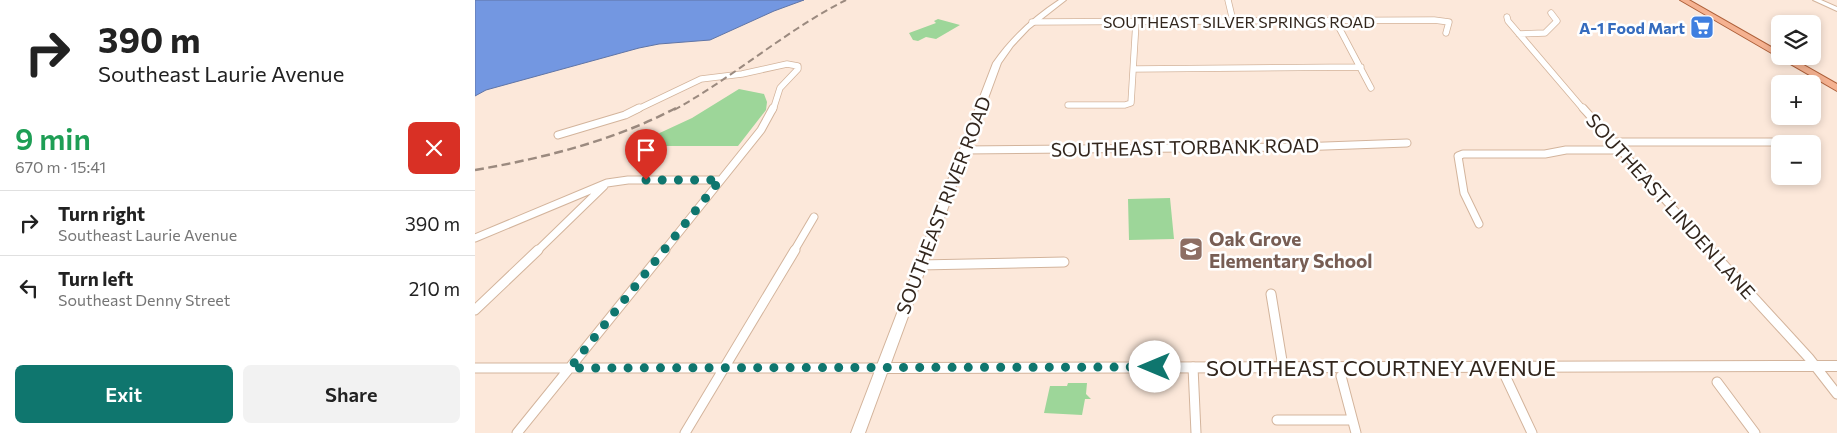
<!DOCTYPE html>
<meta charset="utf-8">
<style>
body{margin:0;font-family:Commissioner,sans-serif;background:#f2f2f2;color:#222;height:100vh;display:flex;flex-direction:column;font-size:19px;white-space:nowrap}
*{box-sizing:border-box;margin:0}
p{font-size:16px;color:#767676}
.icon{flex:none;width:28px;height:28px;fill:none;stroke:currentColor;stroke-width:2;stroke-linecap:round;stroke-linejoin:round}
.map{position:relative;flex:1;overflow:hidden}
.drawer{display:flex;flex-direction:column;background:#fff;width:475px}
.drawer>*{flex:none}
.top-card{background:#fff;color:#222;overflow:hidden}
.fabs{position:absolute;left:1296px;top:15px;display:grid;gap:10px}
.fabs a{display:grid;place-items:center;width:50px;height:50px;border-radius:8px;background:#fff;box-shadow:0 2px 8px #0003;font-size:25px}
.pin{position:absolute;display:grid;place-items:center;width:42px;height:42px;color:#fff;margin:-51px -21px;border-radius:50% 50% 50% 0;rotate:-45deg;box-shadow:0 0 5px #0007}
.pin .icon{rotate:45deg}
.me{position:absolute;width:55px;margin:-28px;rotate:270deg;stroke-linejoin:round;filter:drop-shadow(0 0 4px #0008)}
.turn{display:flex;align-items:center;gap:18px;height:105px;padding:0 15px;font-size:22px}
.turn .icon{width:65px;height:65px;stroke-width:2.5}
.turn b{display:block;font-size:35px;line-height:42px}
.round{display:grid;place-items:center;flex:none;width:52px;height:52px;border-radius:8px;background:#f2f2f2}
.head{display:flex;align-items:center;justify-content:space-between;height:85px;padding:0 15px}
h1{font-size:30px;font-weight:600;line-height:38px;color:#1e9e55}
.action{display:flex;gap:10px;margin-top:auto;padding:10px 15px}
.action a{flex:1;height:58px;border-radius:8px;background:#0f766e;color:#fff;font-size:20px;font-weight:600;line-height:58px;text-align:center}
.action a+a{background:#f2f2f2;color:#222}
ul{padding:0;list-style:none}
li{display:flex;align-items:center;gap:15px;height:65px;padding:0 15px;border-top:1px solid #e0e0e0}
li div{flex:1}
li b{display:block;font-size:19px}
li em{font-style:normal}
main{display:flex;flex:1;min-height:0}
.map>svg:first-child{display:block}
.green{fill:#9dd699}
.water{fill:#7397e1;stroke:#6075a6}
.lines{fill:none;stroke-linecap:round;stroke-linejoin:round}
.street-far2-casing{stroke:#d3b49c;stroke-width:7}
.street-far1-casing{stroke:#d3b49c;stroke-width:9}
.street-casing{stroke:#d3b49c;stroke-width:11}
.secondary-casing{stroke:#d3b49c;stroke-width:2}
.primary-casing{stroke:#ad5f39;stroke-width:2}
.street-far2{stroke:#fff;stroke-width:5.5}
.street-far1{stroke:#fff;stroke-width:7}
.street{stroke:#fff;stroke-width:9}
.secondary{fill:#fff;fill-rule:evenodd}
.primary{fill:#f5b291;fill-rule:evenodd}
.rail-far1{stroke:#9b8a7f;stroke-width:2;stroke-dasharray:7 4;stroke-linecap:butt}
.rail{stroke:#9b8a7f;stroke-width:2.5;stroke-dasharray:9 4.5;stroke-linecap:butt}
.route{stroke:#0f766e;stroke-width:9;stroke-dasharray:0 16.2}
.labels{text-anchor:middle;dominant-baseline:central;stroke-width:5;stroke-linejoin:round;paint-order:stroke}
.far-street-label{font-size:16px;fill:#32261d;stroke:#fff}
.far-shop-label{font-size:16px;font-weight:bold;fill:#366cbe;stroke:#fff;text-anchor:end}
.street-label{font-size:19px;fill:#32261d;stroke:#fff}
.education-label{font-size:19px;font-weight:bold;fill:#785e54;stroke:#fff;text-anchor:start}
.near-street-label{font-size:22px;fill:#32261d;stroke:#fff}
</style>
<main>
<section class="drawer">
<div class="top-card">
<div class="turn"><svg class="icon" aria-label="right" viewBox="0 0 24 24"><path d="M7 20v-9h11M14 6l5 5-5 5"/></svg><div><b>390 m</b>Southeast Laurie Avenue</div></div>
</div>
<div class="head"><div><h1>9 min</h1><p>670 m · 15:41</p></div><a class="round" style="background:#d93025;color:#fff"><svg class="icon" aria-label="close" viewBox="0 0 24 24"><path d="M6 6l12 12M18 6L6 18"/></svg></a></div>
<ul>
<li><svg class="icon" aria-label="right" viewBox="0 0 24 24"><path d="M7 20v-9h11M14 6l5 5-5 5"/></svg><div><b>Turn right</b><p>Southeast Laurie Avenue</p></div><em>390 m</em></li>
<li><svg class="icon" aria-label="left" viewBox="0 0 24 24"><path d="M17 20v-9H6M10 6l-5 5 5 5"/></svg><div><b>Turn left</b><p>Southeast Denny Street</p></div><em>210 m</em></li>
</ul>
<div class="action"><a>Exit</a><a>Share</a></div>
</section>
<div class="map">
<svg width="1362" height="433" viewBox="0 0 1362 433">
<rect width="100%" height="100%" fill="#fce8da"/>
<path class="green" d="M463,19L485,25L461,39L451,37L443,41L438,40L434,33L461,23L459,21Z
M264,89L289,94L292,102L291,110L263,146H167L176,137L217,118Z
M695,198L699,239L654,240L653,199Z
M593,383H612L611,394L616,399H610L607,415L569,413L575,386H592Z"/>
<path class="water" d="M0,0H329L299,11L235,40L184,44L164,48L11,90L0,96Z"/>
<g class="lines">
<g class="street-far2-casing">
<path id="street-far2" d="M753,0L758,21
M1032,17L1033,21L1109,110
M860,20L896,88
M557,22L959,20L974,22L971,33
M1044,34L1070,33L1082,21L1076,13
M659,69L886,67
M593,105H650L656,103L661,22
M161,110L226,79L267,74L312,64L323,66V69L305,88L298,110"/>
</g>
<g class="street-far1-casing">
<path id="street-far1" d="M1108,108L1236,251
M83,135L150,115L164,108
M1137,142H1324
M489,150L823,147L932,143
M1004,224L989,193L983,156L988,154H1070L1091,150H1144
M0,238L132,183L153,180H245
M62,251L129,186
M189,251L286,130L298,108
M319,251L339,217"/>
</g>
<g class="street-casing">
<path id="street" d="M1235,250L1334,358L1362,394
M445,265L589,262
M796,294L808,367
M0,310L63,250
M718,367L721,433
M1026,367L1057,433
M0,368H408
M866,376L881,433
M1242,382L1280,433
M802,420H877
M42,433L190,250
M210,433L320,250"/>
</g>
<g class="secondary-casing">
<path id="secondary" d="M584,0H591L554,29L538,46L526,63L416,363L1362,361V371L412,373L390,433H376L518,63C536,37 558,17 584,0Z
M1338,0H1346L1362,7V11Z"/>
</g>
<g class="primary-casing">
<path id="primary" d="M1205,0H1214L1305,52V56H1313L1362,84V91Z"/>
</g>
<use href="#street-far2" class="street-far2"/>
<use href="#street-far1" class="street-far1"/>
<use href="#street" class="street"/>
<use href="#secondary" class="secondary"/>
<use href="#primary" class="primary"/>
<path class="rail-far1" d="M199,110C259,77 310,31 371,0"/>
<path class="rail" d="M0,170C69,158 138,141 201,108"/>
</g>
<g class="lines">
<path class="route" d="M171,180H245L95,368L680,367"/>
</g>
<defs>
<g id="supermarket-square" transform="scale(1.25)"><rect x="-9" y="-9" width="18" height="18" rx="4" fill="#3f7fe0" stroke="#fff"/><path d="M-6-5.5h2.5l.6 2H6L4.5 2H-2.5L-4.4-4H-6ZM-1.5 3.2a1.3 1.3 0 1 0 .1 0ZM3 3.2a1.3 1.3 0 1 0 .1 0Z" fill="#fff"/></g>
<g id="school-square" transform="scale(1.25)"><rect x="-9" y="-9" width="18" height="18" rx="4" fill="#8d6e63" stroke="#fff"/><path d="M0-5L7-2L0 1L-7-2ZM-4 1L0 2.5L4 1V4Q0 6-4 4Z" fill="#fff"/></g>
</defs>
<g fill-rule="evenodd">
<use href="#supermarket-square" x="1227" y="27"/>
<use href="#school-square" x="716" y="249"/>
</g>
<g class="labels">
<g class="far-street-label">
<text x="764" y="21">SOUTHEAST SILVER SPRINGS ROAD</text>
</g>
<g class="far-shop-label">
<text x="1210" y="27">A-1 Food Mart</text>
</g>
<g class="street-label">
<text transform="translate(710 147) rotate(-1)">SOUTHEAST TORBANK ROAD</text>
<text transform="translate(468 205) rotate(-69)">SOUTHEAST RIVER ROAD</text>
<text transform="translate(1196 206) rotate(48)">SOUTHEAST LINDEN LANE</text>
</g>
<g class="education-label">
<text x="734" y="238">Oak Grove<tspan x="734" dy="22">Elementary School</tspan></text>
</g>
<g class="near-street-label">
<text x="906" y="367">SOUTHEAST COURTNEY AVENUE</text>
</g>
</g>
</svg>
<div class="fabs">
<a><svg class="icon" aria-label="layers" viewBox="0 0 24 24"><path d="M12 4l9 5-9 5-9-5zM3 14l9 5 9-5"/></svg></a>
<a>+</a>
<a>−</a>
</div>
<div class="pin" style="left:171px;top:180px;background:#d93025"><svg class="icon" aria-label="arrive" viewBox="0 0 24 24"><path d="M6 21V4h12l-3 4 3 4H6"/></svg></div>
<svg class="me" style="left:680px;top:367px" viewBox="-20 -20 40 40"><circle r="19" fill="#fff"/><path d="M0-13L10 11 0 6-10 11z" fill="#0f766e"/></svg>
</div>
</main>
